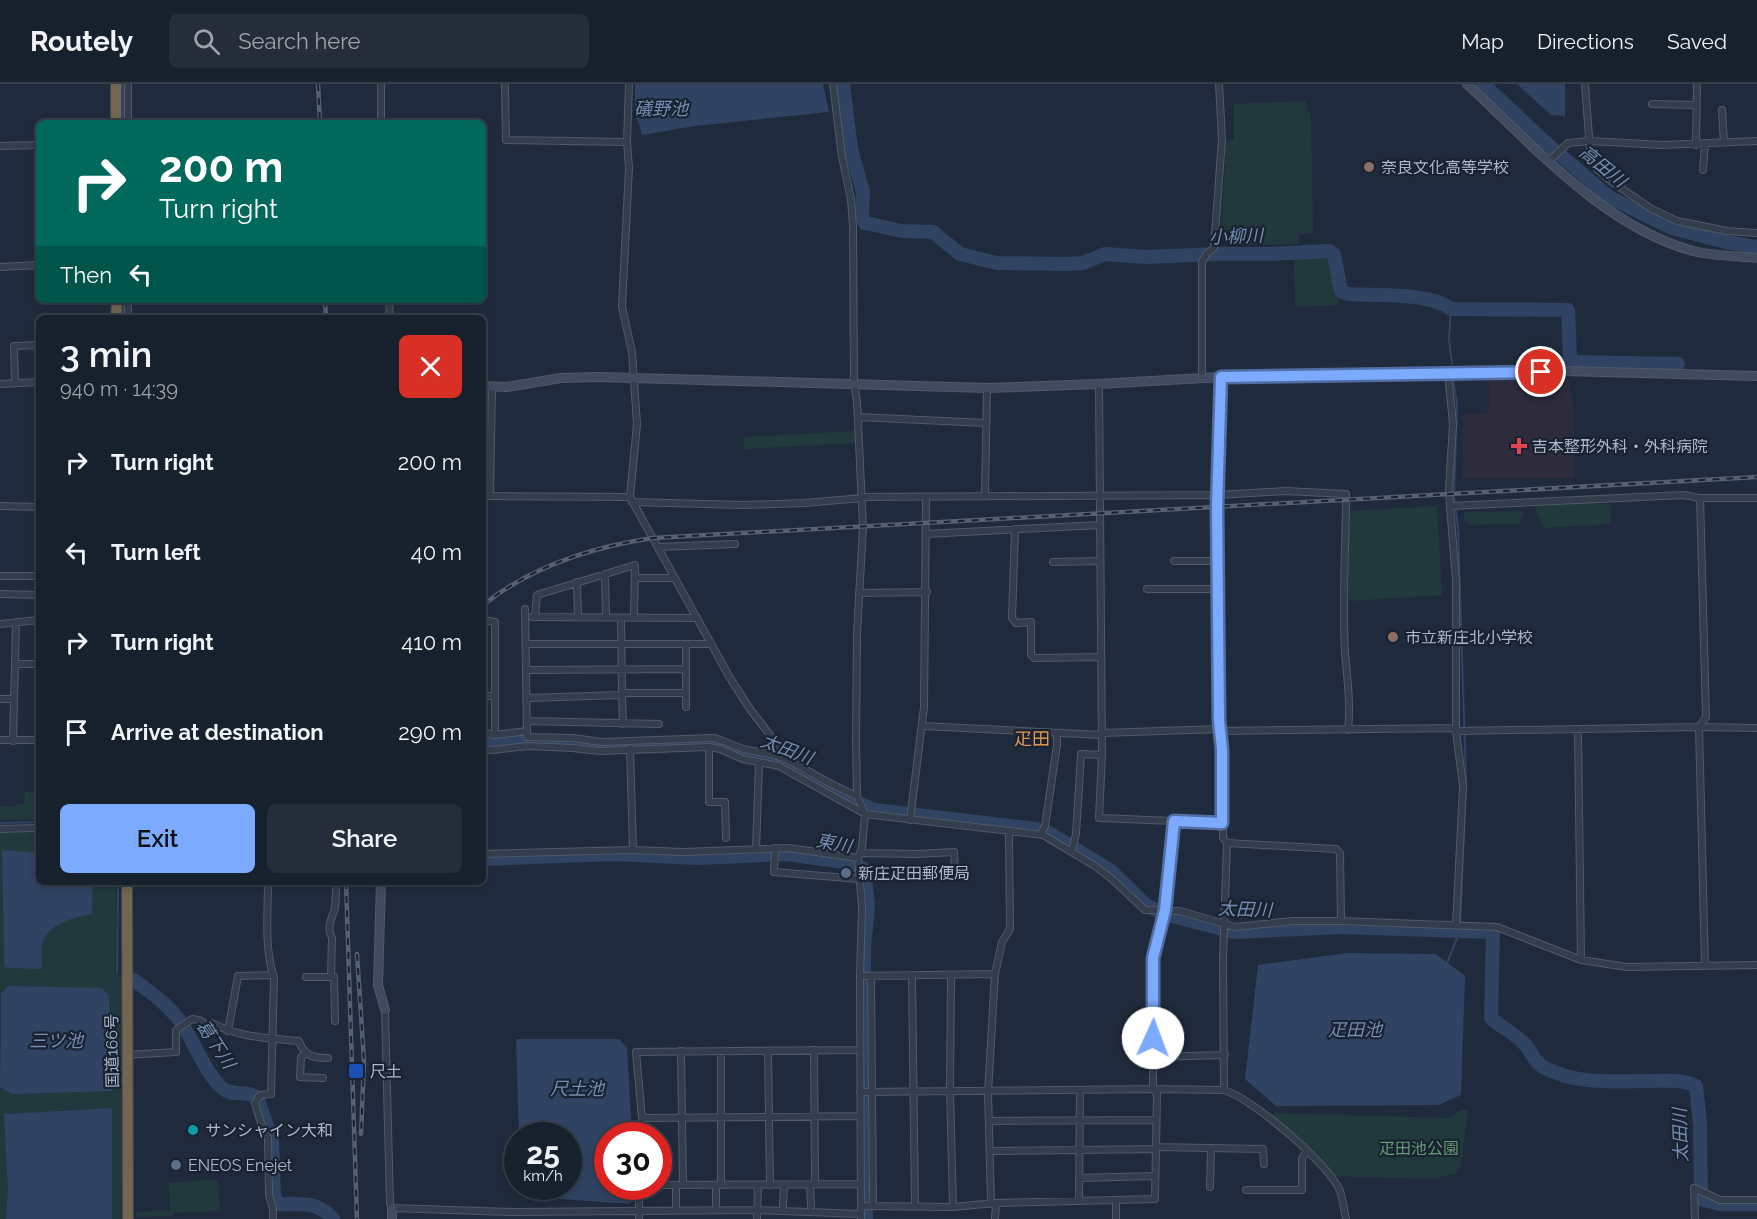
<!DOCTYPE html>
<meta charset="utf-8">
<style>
body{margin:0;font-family:Raleway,"Noto Sans JP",sans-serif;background:#242d39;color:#f1f3f6;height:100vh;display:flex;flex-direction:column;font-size:22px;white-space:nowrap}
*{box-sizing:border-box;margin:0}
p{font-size:20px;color:#9ea3aa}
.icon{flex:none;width:33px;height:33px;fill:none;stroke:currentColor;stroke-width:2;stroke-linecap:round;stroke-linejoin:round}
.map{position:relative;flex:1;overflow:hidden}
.details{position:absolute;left:36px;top:231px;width:450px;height:570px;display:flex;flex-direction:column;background:#17202d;border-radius:9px;box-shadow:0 3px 9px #0003,0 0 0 2px #363e49}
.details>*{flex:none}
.banner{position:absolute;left:36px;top:36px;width:450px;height:183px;border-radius:9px;box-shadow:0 3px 9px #0003,0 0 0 2px #363e49;background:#00695c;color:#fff;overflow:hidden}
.speed{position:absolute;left:504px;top:1038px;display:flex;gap:12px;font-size:30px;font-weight:700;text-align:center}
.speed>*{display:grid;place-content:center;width:78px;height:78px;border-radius:50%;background:#17202d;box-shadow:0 3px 9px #0003,0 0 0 2px #363e49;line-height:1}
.speed small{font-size:15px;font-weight:400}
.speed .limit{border:9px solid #d22;background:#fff;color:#111}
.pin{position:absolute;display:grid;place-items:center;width:51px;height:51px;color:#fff;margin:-26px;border:3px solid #fff;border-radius:50%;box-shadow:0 2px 6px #0007}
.me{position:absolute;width:66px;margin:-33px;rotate:2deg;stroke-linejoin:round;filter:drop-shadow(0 0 4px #0008)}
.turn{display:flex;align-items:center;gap:21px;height:126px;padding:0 24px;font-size:27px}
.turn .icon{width:78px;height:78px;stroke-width:2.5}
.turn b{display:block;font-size:42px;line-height:51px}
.then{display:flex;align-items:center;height:57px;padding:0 24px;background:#0003;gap:12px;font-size:22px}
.round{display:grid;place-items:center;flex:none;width:63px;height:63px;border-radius:9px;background:#242d39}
.headline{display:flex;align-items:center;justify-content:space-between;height:102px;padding:0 24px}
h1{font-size:36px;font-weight:600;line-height:45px}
.action{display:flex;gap:12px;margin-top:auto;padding:12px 24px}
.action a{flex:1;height:69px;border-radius:9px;background:#7caaff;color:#111;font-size:24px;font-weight:600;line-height:69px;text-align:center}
.action a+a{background:#242d39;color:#f1f3f6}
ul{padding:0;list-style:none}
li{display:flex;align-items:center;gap:18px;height:90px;padding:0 24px}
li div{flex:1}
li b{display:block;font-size:22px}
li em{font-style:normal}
header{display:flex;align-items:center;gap:36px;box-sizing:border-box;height:84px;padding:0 30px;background:#17202d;border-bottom:2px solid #363e49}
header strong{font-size:28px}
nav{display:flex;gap:33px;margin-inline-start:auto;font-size:21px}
.search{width:420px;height:54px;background:#242d39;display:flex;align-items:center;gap:15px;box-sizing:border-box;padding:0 21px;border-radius:9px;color:#9ea3aa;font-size:22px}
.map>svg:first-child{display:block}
.medical{fill:#2e2c3c}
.green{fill:#21393d}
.water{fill:#304363}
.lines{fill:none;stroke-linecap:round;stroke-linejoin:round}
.stream{stroke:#304363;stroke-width:2}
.river{stroke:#304363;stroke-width:14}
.street-casing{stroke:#515a69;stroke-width:8}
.secondary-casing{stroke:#515a69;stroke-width:10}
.highway-casing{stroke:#3e4756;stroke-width:12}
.street{stroke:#333d4c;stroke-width:6}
.secondary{stroke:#414b5f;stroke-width:8}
.highway{stroke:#736650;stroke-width:10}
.rail-casing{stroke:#556073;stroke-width:4.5}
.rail{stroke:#192230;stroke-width:2;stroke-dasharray:7;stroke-linecap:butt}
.route-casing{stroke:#516ea6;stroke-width:15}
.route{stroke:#7caaff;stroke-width:10}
.education-dot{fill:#8d6e63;stroke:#192230;stroke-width:2}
.health-dot{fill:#e0444e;stroke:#192230;stroke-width:2}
.service-dot{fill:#5c6f8a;stroke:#192230;stroke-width:2}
.transit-dot{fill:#1a4fb4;stroke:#192230;stroke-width:2}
.culture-dot{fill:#0f9aa8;stroke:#192230;stroke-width:2}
.labels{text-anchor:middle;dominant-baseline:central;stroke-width:4.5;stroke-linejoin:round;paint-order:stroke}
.poi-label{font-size:16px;fill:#aeb7c8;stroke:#192230;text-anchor:start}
.street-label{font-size:16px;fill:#aeb7c8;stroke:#192230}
.park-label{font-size:16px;fill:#639b72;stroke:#192230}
.water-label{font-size:18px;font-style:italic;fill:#748db3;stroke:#192230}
.neighbourhood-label{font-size:18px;fill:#dd9454;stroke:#192230}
</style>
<header>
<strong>Routely</strong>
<div class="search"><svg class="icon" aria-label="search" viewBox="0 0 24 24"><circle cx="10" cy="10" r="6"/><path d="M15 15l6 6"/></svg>Search here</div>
<nav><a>Map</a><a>Directions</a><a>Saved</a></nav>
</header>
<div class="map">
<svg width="1757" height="1135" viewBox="0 0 1757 1135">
<rect width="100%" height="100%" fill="#1f2b3c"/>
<path class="medical" d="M1489,295H1569L1573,318L1575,394L1463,395V330L1489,329Z"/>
<path class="green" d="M1306,17V25L1311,31L1313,149L1299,150V160L1234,161L1221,154L1226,57L1234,56V20Z
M1330,169L1333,173L1339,221L1295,223L1294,172Z
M855,347L857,359L744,365V353Z
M1594,419L1611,421V440L1543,444L1535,422Z
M1437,422L1442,511L1349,517V427Z
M1524,427L1519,440L1470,441L1464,436V428Z
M25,708H39V735L0,736V722L15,723V720H24Z
M0,749H39V769L2,767L4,879L5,883L42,885C42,878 41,868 42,861C48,839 73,834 92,830L93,798H116L115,890L121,893L122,1135H112L111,1024L5,1030L8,1105L6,1135H0V1003L13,1010L1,911L0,955Z
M1460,1026H1468L1461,1082L1457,1089L1432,1095L1333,1092L1271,1029L1449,1034Z
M218,1095L220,1127L173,1129V1132L136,1133V1128L170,1126L169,1099Z"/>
<path class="water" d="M635,0H823L829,28L695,42L642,51L638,36L635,34Z
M1517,0H1565V32L1551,31Z
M2,766L39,769V798H93L92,830C73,834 48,839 42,861C41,868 42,878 42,885L9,884L5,883L4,879Z
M1347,869L1436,870L1465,892L1461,1011L1438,1021L1276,1022L1245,995L1258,881Z
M8,902L102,904L109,912L112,1007L12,1010L0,1003L1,910Z
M516,955H619L627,964L632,1051L608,1052V1102L630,1103V1120L521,1112V1103L568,1102V1052L519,1051Z
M112,1024V1135H6L8,1105L4,1030Z"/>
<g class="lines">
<path class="stream" d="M1451,225L1449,255L1452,280
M0,739L39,738
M1447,879L1460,847L1466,697L1458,443L1454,413L1457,319L1453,295
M117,889L118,798"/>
<path class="river" d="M123,0V39
M843,0L851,65L863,108L862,133L865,139L902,147L933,148L960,170L997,179L1066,180L1083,179L1105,170L1146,173L1219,170H1268L1329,167L1334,170L1341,207L1348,210C1376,212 1429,208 1451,225L1568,226L1570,276L1572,278L1678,280
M1483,0L1544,57L1609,113L1672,144L1726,158L1757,163
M125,216V234
M483,661L528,658L574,660L599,663H628L714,659L734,667L772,675L792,683L847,714L874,726L1036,745L1051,750L1111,787L1147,822L1168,831L1234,848L1341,843L1493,848L1491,934C1503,945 1516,949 1527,963C1533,971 1535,979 1545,984C1578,1001 1614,997 1650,997C1666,997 1683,995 1696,1002L1700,1039L1701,1115L1719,1120H1757
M483,775L614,770L699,774L787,770L852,779L864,785L868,821L864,864L866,1135
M132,895C150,907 167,920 180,937C194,957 204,987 222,1004C233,1013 246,1006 257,1013L272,1055L274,1110L277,1120C300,1121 317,1116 333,1135"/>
<g class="street-casing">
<path id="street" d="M128,0V39
M381,0V39
M505,0L506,56L627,58
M629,0L627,58L629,84L622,223L632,268L637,340L630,413L730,594L750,625L789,676
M833,0L842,73L851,115L853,143L854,300L857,317L863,443L857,550L856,657L857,712L865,730L862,764L858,774L862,823L860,892L861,1135
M1585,0L1590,66L1594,82L1608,95L1650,124L1677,137L1727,147L1757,149
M1652,20L1697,21
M1722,26L1724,59
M1696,61L1697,0
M0,62L39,61
M1550,76L1568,59L1590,57L1662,61L1757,57
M1703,86L1705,60
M0,183L39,181
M128,216V234
M389,216L390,234
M1448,289L1453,340L1449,405L1450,422
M1221,293L1217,423L1219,477V637L1223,665V754L1227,759L1223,875L1224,1006
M1202,294V178L1207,169L1214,164L1222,55L1219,0
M15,299L14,262L39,261
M0,300L39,298
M1099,300L1102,671L1099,734L1222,739
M858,333L985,339
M490,411L492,302
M483,412L630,413
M985,412L987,304
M862,413L1218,411L1285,407L1346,410C1346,462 1342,515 1345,568C1347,594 1351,620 1348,646
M1700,414L1706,633L1699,643L1705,882
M632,418L743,421L805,419L862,414
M0,422L39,423
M1015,445L1012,534L1016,539L1031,538V571L1034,574L1101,573
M926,450L1100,441
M658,463L735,460
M1174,477H1219
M1053,478L1100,477
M605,490L606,534
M0,492H39
M636,494H674
M577,498L578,533
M1147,505H1219
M859,509L927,508
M0,510L39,511
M525,525L527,653L573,654L601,658L713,654C724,656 733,662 744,665C760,669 775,669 790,677C813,689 833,703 857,712
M532,533L696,534
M535,533L537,511L635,481L634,534
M483,536L495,538V651
M0,540L39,536
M526,560H711
M686,561V623
M15,580H39
M526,586L686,585
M622,609H686
M622,611L623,640
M483,612H494
M527,614L622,611L621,534
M0,615H14
M527,637L659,640
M923,642L1102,651
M1578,646L1581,876
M1220,647L1456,644
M1456,647L1699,643L1757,644
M483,649L495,651L527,647
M1102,649L1220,645
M0,656H39
M13,657L16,538
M709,663V718H725L726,754
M630,664L633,766
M483,665L493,666L527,662L573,664L599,667L709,663L720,665L743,675L779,682L865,730L1043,751L1095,782L1112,795L1145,826L1180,827L1235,843L1293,837H1341L1497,843L1581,876L1627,883L1757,881
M910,736L924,623L926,413
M1174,737L1165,827L1153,874V1005L1224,1006C1252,1014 1330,1081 1340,1107C1343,1116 1344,1126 1346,1135
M0,745L39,744
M1041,750L1045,742L1057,661V649
M1227,759L1336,765L1340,769L1341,837
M775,764L774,788L859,795
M756,765L759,678
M1072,767L1076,750L1081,670L1102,671
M860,769L917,770L954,768L955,789
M483,770L633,766L683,768L788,764L858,774
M268,798C268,829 264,863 274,894L271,1010L260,1011L255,1019L260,1036L268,1054L269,1111L273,1124V1135
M1456,841L1463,702L1456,647V497L1450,422L1684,411L1700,414H1757
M951,891L950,1007L953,1123
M860,892L995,890
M871,892L873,1122
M912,892L915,1123
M306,893H334L335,937
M331,893L332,854C326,843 332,835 335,824C336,816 336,806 336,798
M385,926L390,1120L392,1124L513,1128L757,1126L861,1130
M228,947L238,892L273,891
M814,966L815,1100
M681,967L683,1101
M768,967L770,1101
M721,968V1101
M305,970L301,973L300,993L323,994
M126,971L176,968V946L192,935L199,936L209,942L212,939C240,954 269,954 299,957C304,972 313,974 328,974
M1152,973L1225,971
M860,1008L1153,1005L1157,1010L1155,1115L996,1119L953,1123L861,1122
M642,1034L860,1032
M989,1037L1156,1036
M641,1052L642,1034L636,968L860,966
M1156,1063L1263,1065L1264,1080
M990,1067L1156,1065
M1079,1094L1155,1092
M658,1101L861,1100
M676,1101V1123
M716,1101V1121
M810,1101L811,1122
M1210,1103L1211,1064
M1246,1106H1302V1074L1307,1067
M1079,1117L1080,1007
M991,1120L988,1008L995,890L1002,858L1010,845L1009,747
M783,1122L784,1101
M639,1135V1102
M757,1135L758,1101
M995,1135L996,1119
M1116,1135V1116
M1695,1135L1694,1104L1720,1116H1757"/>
</g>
<g class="secondary-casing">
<path id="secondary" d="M1467,0C1534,62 1603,142 1693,167C1713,172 1736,172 1757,174
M483,302L507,303L561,294L599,293L987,304L1099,300L1221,293L1334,290L1564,287L1757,292
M381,798L378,901L385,926
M392,1124V1135"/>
</g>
<g class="highway-casing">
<path id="highway" d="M116,39V0
M116,234L117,216
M127,798L128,1135"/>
</g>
<use href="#street" class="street"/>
<use href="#secondary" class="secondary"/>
<use href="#highway" class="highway"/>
<g class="rail-casing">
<path id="rail" d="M318,0L320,39
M325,216L326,234
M483,521C532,482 592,463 653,454L1757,393
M346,798L357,1135
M357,870L364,977L361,1050"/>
</g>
<use href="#rail" class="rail"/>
</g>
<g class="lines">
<g class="route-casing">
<path id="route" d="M1153,954V874L1165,826L1174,737L1222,739V665L1219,637L1217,423L1221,293L1541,288"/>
</g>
<use href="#route" class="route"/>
</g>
<g class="education-dot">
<circle cx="1369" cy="83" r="6"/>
<circle cx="1393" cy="553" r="6"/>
</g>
<path class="health-dot" d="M1516 353h6v6h6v6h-6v6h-6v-6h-6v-6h6z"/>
<g class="service-dot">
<circle cx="846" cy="789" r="6"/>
<circle cx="176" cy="1081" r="6"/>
</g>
<rect class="transit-dot" x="348" y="979" width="16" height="16" rx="3"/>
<circle class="culture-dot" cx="193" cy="1046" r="6"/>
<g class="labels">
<g class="poi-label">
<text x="1381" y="83">奈良文化高等学校</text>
<text x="1532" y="362">吉本整形外科・外科病院</text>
<text x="1405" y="553">市立新庄北小学校</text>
<text x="858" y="789">新庄疋田郵便局</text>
<text x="370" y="987">尺土</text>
<text x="205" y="1046">サンシャイン大和</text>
<text x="188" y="1081">ENEOS Enejet</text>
</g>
<g class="street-label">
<text transform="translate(112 967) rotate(-91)">国道166号</text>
</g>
<g class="park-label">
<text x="1419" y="1064">疋田池公園</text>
</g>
<g class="water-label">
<text x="661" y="24">礒野池</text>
<text transform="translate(1603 82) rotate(39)">高田川</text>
<text transform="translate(1236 152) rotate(-2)">小柳川</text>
<text transform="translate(787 665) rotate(21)">太田川</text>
<text transform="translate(834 759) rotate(10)">東川</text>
<text transform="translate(1245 825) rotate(2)">太田川</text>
<text x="1355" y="945">疋田池</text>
<text x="56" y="956">三ツ池</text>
<text transform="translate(216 960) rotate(57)">葛下川</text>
<text x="577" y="1004">尺土池</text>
<text transform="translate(1680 1051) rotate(-92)">太田川</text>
</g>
<g class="neighbourhood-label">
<text x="1032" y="654">疋田</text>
</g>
</g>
</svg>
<div class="speed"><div>25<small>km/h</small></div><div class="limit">30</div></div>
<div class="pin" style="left:1541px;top:288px;background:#d93025"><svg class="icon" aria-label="arrive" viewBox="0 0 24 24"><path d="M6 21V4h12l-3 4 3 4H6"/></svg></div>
<svg class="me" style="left:1153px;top:954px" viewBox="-20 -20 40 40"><circle r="19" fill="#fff"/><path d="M0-13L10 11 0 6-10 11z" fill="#7caaff"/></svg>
<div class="banner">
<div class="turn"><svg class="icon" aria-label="right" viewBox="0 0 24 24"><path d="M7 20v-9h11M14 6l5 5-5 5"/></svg><div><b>200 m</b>Turn right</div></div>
<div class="then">Then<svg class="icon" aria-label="left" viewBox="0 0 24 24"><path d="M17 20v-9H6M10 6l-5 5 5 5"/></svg></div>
</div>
<section class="details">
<div class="headline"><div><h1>3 min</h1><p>940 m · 14:39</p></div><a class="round" style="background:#d93025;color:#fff"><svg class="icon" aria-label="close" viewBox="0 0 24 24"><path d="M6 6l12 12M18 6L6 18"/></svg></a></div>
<ul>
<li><svg class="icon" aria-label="right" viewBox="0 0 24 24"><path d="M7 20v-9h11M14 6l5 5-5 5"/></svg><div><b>Turn right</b></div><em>200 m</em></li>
<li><svg class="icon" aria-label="left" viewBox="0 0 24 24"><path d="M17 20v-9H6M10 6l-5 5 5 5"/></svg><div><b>Turn left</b></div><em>40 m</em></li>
<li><svg class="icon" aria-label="right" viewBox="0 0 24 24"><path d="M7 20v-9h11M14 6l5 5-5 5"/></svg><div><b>Turn right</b></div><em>410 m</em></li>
<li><svg class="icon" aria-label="arrive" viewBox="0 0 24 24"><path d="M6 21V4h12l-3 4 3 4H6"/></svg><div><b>Arrive at destination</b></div><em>290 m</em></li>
</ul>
<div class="action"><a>Exit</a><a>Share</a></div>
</section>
</div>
